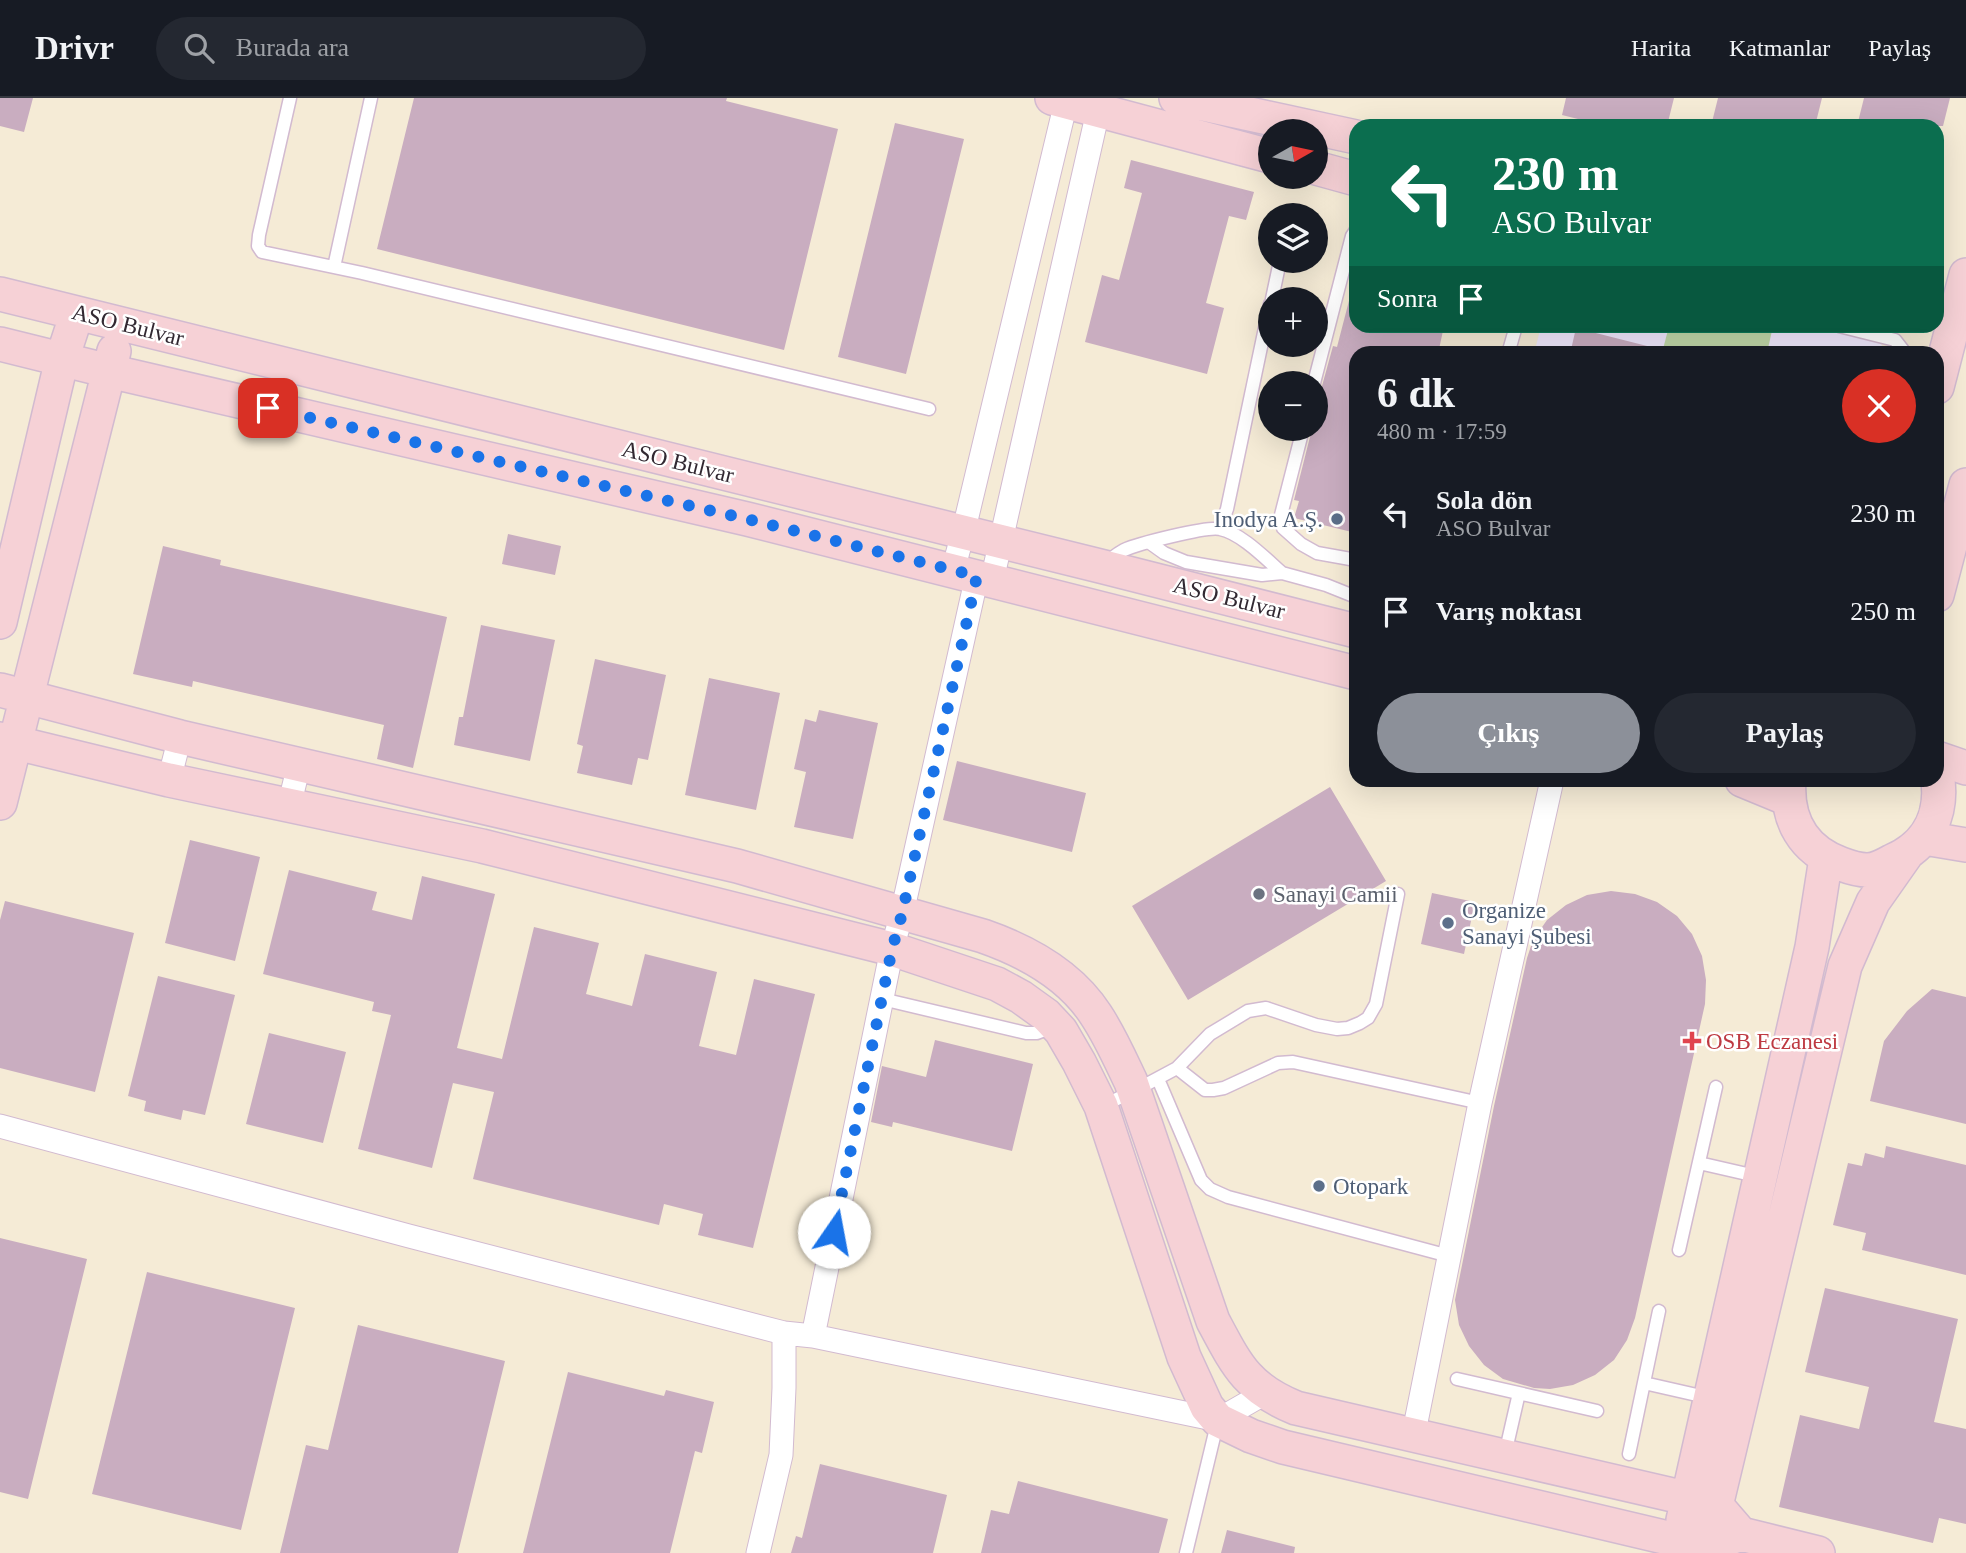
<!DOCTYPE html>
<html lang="tr">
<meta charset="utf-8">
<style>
body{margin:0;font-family:"Times New Roman",serif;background:#242831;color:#f1f3f6;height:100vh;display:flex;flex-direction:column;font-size:26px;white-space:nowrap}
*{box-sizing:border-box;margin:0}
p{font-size:23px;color:#9ea1a6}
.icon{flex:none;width:38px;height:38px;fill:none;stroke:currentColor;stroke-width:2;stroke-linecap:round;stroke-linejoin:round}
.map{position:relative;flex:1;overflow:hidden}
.sheet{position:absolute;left:1349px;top:248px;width:595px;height:441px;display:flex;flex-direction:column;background:#171b24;border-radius:21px;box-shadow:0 7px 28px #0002}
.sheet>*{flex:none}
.top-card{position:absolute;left:1349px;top:21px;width:595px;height:214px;border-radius:21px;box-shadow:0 7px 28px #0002;background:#0b6e4f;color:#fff;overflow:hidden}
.needle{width:46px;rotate:81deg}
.tools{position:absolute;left:1258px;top:21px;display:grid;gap:14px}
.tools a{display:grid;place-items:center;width:70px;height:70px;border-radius:50%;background:#171b24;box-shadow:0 7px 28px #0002;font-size:35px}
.pin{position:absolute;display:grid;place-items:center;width:60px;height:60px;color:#fff;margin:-30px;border-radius:14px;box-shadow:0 4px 10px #0006}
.me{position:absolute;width:77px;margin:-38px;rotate:12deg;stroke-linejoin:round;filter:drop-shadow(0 0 5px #0008)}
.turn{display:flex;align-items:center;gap:24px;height:147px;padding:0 28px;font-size:32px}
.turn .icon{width:91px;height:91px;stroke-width:2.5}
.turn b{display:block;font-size:49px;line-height:60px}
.then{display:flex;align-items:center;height:66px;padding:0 28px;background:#0003;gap:14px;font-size:26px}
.round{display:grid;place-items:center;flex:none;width:74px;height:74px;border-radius:37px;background:#242831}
.head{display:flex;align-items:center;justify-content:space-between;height:119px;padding:0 28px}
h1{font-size:42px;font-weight:600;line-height:52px}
.button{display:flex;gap:14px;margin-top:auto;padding:14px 28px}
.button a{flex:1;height:80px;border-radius:42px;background:#8c9099;color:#fff;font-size:28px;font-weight:600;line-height:80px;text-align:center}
.button a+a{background:#242831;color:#f1f3f6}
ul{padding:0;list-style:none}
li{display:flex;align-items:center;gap:21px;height:98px;padding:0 28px}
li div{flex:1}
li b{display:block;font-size:26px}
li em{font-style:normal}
header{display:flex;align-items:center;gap:42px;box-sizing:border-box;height:98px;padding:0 35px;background:#171b24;border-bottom:2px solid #363941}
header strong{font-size:33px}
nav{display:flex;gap:38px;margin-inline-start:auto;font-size:24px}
.search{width:490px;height:63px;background:#242831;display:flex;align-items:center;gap:18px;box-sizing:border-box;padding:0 24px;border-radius:38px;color:#9ea1a6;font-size:26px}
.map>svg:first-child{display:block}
.industrial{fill:#f5ebd6;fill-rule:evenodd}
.education{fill:#f0e8fd}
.green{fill:#c0d7a8}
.building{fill:#c9adc0}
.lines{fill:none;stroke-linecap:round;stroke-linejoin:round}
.lane-casing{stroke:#d2bad0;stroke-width:15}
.street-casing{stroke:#d2bad0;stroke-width:25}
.secondary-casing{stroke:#d2bad0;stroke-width:36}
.lane{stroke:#fff;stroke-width:12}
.street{stroke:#fff;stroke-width:23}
.secondary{stroke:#f6d1d6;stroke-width:33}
.route{stroke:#1a73e8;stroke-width:12;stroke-dasharray:0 21.6}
.service-dot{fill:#5c6f8a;stroke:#fff;stroke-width:2.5}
.worship-dot{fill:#6b7280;stroke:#fff;stroke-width:2.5}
.health-dot{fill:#e0444e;stroke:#fff;stroke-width:2.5}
.labels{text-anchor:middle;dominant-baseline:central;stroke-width:5;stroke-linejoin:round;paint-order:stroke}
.street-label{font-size:23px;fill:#322932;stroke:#fff}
.service-label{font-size:23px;fill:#4e5e75;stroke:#fff;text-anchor:start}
.worship-label{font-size:23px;fill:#5b616d;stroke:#fff;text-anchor:start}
.health-label{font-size:23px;fill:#be3a42;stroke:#fff;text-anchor:start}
</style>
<header>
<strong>Drivr</strong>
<div class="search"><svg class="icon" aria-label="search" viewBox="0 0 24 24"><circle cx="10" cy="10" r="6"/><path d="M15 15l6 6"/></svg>Burada ara</div>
<nav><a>Harita</a><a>Katmanlar</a><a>Paylaş</a></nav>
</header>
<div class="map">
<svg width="1966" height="1455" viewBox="0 0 1966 1455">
<rect width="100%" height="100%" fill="#fdf3fc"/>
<path class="industrial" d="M0,0H1966V1455H0ZM1356,28H1937V228H1356ZM1270,33H1316V79H1270ZM1270,117H1316V163H1270ZM1270,201H1316V247H1270ZM1356,256H1937V682H1356ZM1270,285H1316V331H1270Z"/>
<path class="education" d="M1541,228H1809L1878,243L1889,255L1534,256Z"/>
<path class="green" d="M1669,228H1773L1767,255H1662Z"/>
<path class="building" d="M0,0H33L24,34L0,28Z
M414,0H727L726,3L838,31L784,252L377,151Z
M1566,0H1674L1667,28H1606L1562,17Z
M1718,0H1822L1815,28H1711Z
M1864,0H1950L1943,28H1857Z
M895,25L964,41L906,276L838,259Z
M1131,62L1254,94L1246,122L1229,118L1206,205L1224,210L1207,276L1085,244L1102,177L1119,182L1142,95L1124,90Z
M1351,195H1356V228H1444L1438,256H1356V435L1294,420L1299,403L1294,402L1312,331H1316V313L1322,288L1333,248L1337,249Z
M1576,230L1655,250L1654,256H1570Z
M508,436L561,448L555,477L502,466Z
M163,448L221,462L220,467L447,519L413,670L377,661L384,627L193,583L192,589L133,576Z
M481,527L555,542L530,663L454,647L459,619H463Z
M595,561L666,577L648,662L638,660L632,687L577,675L583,648L577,646Z
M709,580L780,595L756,712L685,697Z
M819,612L878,625L853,741L794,729L806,674L794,671L805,621L816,624Z
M957,663L1086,695L1072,754L943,722Z
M1330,689L1386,783L1188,902L1132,808Z
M190,742L260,759L235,863L165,845Z
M289,772L377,794L372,812L412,822L422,778L495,796L457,950L502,961L534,829L599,845L586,896L632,908L645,856L717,874L699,948L736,957L754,881L815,896L753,1150L698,1137L703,1116L664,1106L659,1127L473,1081L494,994L453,985L432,1070L358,1051L391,917L372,913L374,904L263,876Z
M1611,793L1635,796L1657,804L1677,818L1692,836L1702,858L1706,882L1705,906L1635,1220L1627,1242L1614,1262L1595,1277L1573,1287L1550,1291L1534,1290L1503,1281L1484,1267L1469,1248L1459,1227L1455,1202L1494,1008L1527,860L1533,842L1547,822L1566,807L1587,797Z
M1432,795L1475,804L1464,856L1421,846Z
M5,803L134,835L95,994L0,970V822Z
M158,878L235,897L205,1017L183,1012L181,1022L144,1013L146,1003L128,998Z
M1932,891L1966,899V1026L1870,1003L1884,943L1907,913Z
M269,935L346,954L323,1045L246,1026Z
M935,942L1033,966L1012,1053L893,1024L892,1029L871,1024L882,968L926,979Z
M1886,1048L1966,1067V1177L1862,1152L1866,1135L1833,1127L1848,1065L1862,1068L1865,1055L1884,1060Z
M0,1140L87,1161L28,1401L0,1394Z
M147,1174L295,1210L241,1432L92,1396Z
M1825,1190L1958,1221L1934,1324L1966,1331V1426L1939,1420L1933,1445L1779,1409L1800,1317L1859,1331L1869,1289L1805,1274Z
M358,1227L505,1263L458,1455H280L306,1347L328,1352Z
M568,1274L664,1298L666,1292L714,1304L702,1355L695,1353L670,1455H523Z
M820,1366L947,1397L933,1455H791L796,1438L802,1440Z
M1018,1383L1168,1421L1159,1455H981L991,1412L1009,1416Z
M1227,1432L1295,1449L1294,1455H1221Z"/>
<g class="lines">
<g class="lane-casing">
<path id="lane" d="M290,0L259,137L258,148L262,154L362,175L929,311
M334,169L371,0
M1272,201L1280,163
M1839,228L1895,242L1906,256
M1508,256L1516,228
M1314,285L1352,138L1356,132
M1303,331L1281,417L1283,430L1301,446L1317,455L1356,462
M1220,430L1227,411L1270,206
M1150,445L1164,455L1186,464L1262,477L1282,475L1326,487L1356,499
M1106,466C1111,460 1117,456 1124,452C1137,446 1207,428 1220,431C1241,435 1266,461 1282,475
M882,901L1026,935H1037L1055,928
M1177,970L1205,992H1213L1224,990L1278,965L1293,964L1480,1005
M1158,981L1201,1082L1210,1091L1228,1099L1449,1158
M1102,1008L1134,993L1177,970L1210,936L1248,913L1266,910L1316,927L1337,931L1348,930L1360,925L1368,920L1376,906L1398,796
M1699,1065L1760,1079
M1679,1152L1716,989
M1457,1281L1597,1313
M1644,1285L1710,1300
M1505,1356L1519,1295
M1629,1356L1659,1213
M1186,1455L1218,1322"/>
</g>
<g class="street-casing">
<path id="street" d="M953,472L963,435L1067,0
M992,482L1101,0
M169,682L180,639
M289,708L299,667
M0,1028L409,1138L784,1235L813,1238L1218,1322L1265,1295
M813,1238L892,851L902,815L977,478
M1413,1339L1480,1005L1552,682
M758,1455L781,1357L784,1290V1235"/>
</g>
<g class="secondary-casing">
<path id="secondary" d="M1052,0L1270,58
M1176,0L1356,39
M1316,70L1356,81
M0,196L1104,469L1356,533
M0,246L109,273L747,421L1356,575
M1937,289L1966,177
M1937,497L1966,387
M0,524L62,261L77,215
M0,592L180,639L737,768L983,838C1026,853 1071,878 1096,917C1110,938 1120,961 1131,984L1213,1223C1237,1268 1247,1290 1296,1310L1716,1407L1741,1436
M0,641L169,682L482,748L892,851L997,886L1021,899L1046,917L1061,933L1079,964L1101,1008L1184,1259L1207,1309L1218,1322L1251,1338L1283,1349L1706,1449L1741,1436L1818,1455
M1937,660L1966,670
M1742,682L1788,701
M1789,682C1786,722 1803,752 1841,766C1849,769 1858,772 1867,772C1876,772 1885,767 1892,763C1929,747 1944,715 1937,676
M0,705L114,253
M1924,740L1966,747
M1683,1422L1812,849L1826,760
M1711,1429L1845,868L1873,804L1906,757"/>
</g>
<use href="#lane" class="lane"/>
<use href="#street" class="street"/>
<use href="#secondary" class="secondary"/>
</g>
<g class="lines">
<path class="route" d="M268,310L747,421L977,478L902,816L892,851L834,1134"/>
</g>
<g class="service-dot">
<circle cx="1337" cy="421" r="7"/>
<circle cx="1448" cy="825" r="7"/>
<circle cx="1319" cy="1088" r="7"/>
</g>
<circle class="worship-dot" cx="1259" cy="796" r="7"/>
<path class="health-dot" d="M1688.5 932.5h7v7h7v7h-7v7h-7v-7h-7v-7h7z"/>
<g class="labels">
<g class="street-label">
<text transform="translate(128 227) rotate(14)">ASO Bulvar</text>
<text transform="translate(678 364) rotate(14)">ASO Bulvar</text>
<text transform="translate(1229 500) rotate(14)">ASO Bulvar</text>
</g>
<g class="service-label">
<text x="1323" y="421" text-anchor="end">Inodya A.Ş.</text>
<text x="1462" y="812">Organize<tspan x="1462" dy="26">Sanayi Şubesi</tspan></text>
<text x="1333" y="1088">Otopark</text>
</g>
<g class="worship-label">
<text x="1273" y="796">Sanayi Camii</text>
</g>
<g class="health-label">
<text x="1706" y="943">OSB Eczanesi</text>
</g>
</g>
</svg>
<div class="tools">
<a><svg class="needle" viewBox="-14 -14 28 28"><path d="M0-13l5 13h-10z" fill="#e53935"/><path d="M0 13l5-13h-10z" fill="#9ea1a6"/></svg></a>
<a><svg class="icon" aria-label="layers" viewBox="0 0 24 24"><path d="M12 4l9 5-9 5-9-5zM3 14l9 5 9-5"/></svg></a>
<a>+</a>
<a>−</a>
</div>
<div class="pin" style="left:268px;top:310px;background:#d93025"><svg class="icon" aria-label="arrive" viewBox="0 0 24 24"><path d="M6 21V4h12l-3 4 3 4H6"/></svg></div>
<svg class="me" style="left:834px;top:1134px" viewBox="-20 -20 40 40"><circle r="19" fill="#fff"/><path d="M0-13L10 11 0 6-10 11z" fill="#1a73e8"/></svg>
<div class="top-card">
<div class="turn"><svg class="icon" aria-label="left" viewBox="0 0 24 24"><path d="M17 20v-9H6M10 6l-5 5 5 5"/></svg><div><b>230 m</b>ASO Bulvar</div></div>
<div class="then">Sonra<svg class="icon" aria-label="arrive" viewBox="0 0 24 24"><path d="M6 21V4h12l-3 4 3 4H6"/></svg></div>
</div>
<section class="sheet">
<div class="head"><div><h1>6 dk</h1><p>480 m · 17:59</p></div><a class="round" style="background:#d93025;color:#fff"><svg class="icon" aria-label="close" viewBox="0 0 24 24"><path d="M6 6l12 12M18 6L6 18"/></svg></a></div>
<ul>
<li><svg class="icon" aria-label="left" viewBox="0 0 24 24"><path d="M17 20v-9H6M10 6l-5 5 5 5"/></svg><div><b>Sola dön</b><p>ASO Bulvar</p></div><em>230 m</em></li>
<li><svg class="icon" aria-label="arrive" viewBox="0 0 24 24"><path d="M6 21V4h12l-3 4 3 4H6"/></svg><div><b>Varış noktası</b></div><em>250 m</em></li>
</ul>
<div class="button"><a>Çıkış</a><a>Paylaş</a></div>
</section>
</div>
